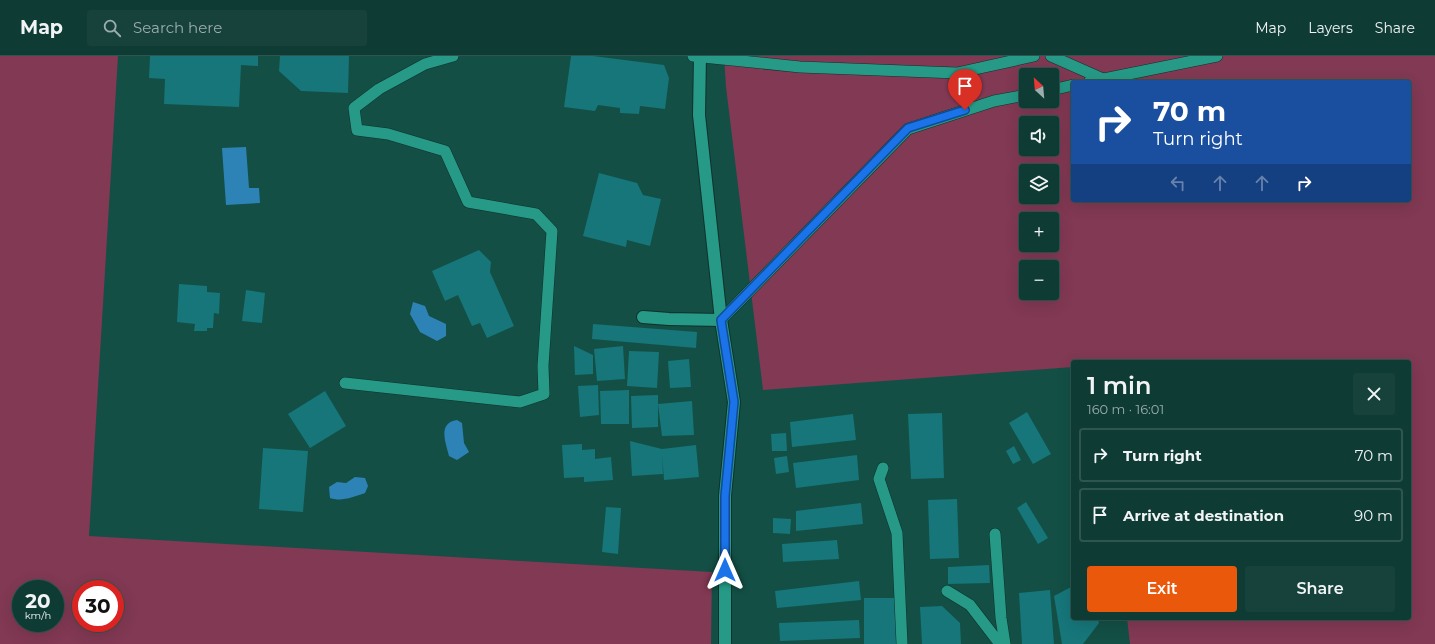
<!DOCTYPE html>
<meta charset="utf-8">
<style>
body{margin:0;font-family:Montserrat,sans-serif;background:#17423c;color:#f1f3f6;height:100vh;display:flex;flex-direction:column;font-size:15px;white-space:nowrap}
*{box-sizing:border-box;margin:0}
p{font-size:13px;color:#9badac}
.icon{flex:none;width:22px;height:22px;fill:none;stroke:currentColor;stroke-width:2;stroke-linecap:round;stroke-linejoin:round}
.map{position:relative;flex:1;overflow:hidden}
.panel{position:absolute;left:1071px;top:304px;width:340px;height:260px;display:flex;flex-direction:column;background:#0e3b34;border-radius:4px;box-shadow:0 4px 16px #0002,0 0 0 1px #2e554f}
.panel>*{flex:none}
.banner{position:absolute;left:1071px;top:24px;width:340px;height:122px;border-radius:4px;box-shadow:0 4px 16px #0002,0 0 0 1px #2e554f;background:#1a4fa0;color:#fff;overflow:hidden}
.needle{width:26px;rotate:334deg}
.tools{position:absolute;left:1019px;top:12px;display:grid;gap:8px}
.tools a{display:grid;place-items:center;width:40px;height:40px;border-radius:4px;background:#0e3b34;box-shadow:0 4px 16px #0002,0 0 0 1px #2e554f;font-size:20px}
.speed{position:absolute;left:12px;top:524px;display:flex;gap:8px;font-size:20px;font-weight:700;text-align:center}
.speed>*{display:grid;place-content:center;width:52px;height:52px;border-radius:50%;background:#0e3b34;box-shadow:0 4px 16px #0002,0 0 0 1px #2e554f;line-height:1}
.speed small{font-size:10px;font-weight:400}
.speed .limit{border:6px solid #d22;background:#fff;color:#111}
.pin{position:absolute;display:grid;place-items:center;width:34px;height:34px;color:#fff;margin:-41px -17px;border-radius:50% 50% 50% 0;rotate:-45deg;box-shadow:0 0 4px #0007}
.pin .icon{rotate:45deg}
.me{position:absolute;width:44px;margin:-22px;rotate:0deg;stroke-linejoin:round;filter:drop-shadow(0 0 3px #0008)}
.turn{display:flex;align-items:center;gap:14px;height:84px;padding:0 16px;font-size:18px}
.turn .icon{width:52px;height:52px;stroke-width:2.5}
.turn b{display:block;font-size:28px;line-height:34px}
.lanes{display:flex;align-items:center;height:38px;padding:0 16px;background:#0003;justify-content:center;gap:20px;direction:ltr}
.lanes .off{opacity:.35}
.round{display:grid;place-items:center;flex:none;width:42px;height:42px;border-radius:4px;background:#17423c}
.summary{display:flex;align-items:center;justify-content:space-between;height:68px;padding:0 16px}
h1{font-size:24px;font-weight:600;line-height:30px}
.primary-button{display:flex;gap:8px;margin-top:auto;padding:8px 16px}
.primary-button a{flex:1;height:46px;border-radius:4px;background:#ea580c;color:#fff;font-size:16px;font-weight:600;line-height:46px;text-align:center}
.primary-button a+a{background:#17423c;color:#f1f3f6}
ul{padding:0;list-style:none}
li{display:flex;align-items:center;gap:12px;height:54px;margin:0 8px 6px;padding:0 8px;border:2px solid #2e554f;border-radius:4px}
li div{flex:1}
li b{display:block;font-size:15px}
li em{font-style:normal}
header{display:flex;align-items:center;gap:24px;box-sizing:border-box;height:56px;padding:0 20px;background:#0e3b34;border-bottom:1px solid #2e554f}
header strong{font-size:19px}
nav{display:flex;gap:22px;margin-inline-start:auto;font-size:14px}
.search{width:280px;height:36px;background:#17423c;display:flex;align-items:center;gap:10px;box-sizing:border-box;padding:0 14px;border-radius:4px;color:#9badac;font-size:15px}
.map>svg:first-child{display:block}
.green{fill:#823953;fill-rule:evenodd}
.water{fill:#2e83b6}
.building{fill:#16767a}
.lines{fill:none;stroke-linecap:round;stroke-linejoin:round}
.lane-casing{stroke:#0f312b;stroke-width:12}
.street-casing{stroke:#0f312b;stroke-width:14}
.lane{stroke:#269a87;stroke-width:11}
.street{stroke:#269a87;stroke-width:12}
.route-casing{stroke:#114b97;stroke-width:10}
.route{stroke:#1a73e8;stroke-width:7}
</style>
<header>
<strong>Map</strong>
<div class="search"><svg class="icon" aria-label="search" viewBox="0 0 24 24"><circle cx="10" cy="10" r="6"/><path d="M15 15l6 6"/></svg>Search here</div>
<nav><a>Map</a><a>Layers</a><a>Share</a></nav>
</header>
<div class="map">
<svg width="1435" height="588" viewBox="0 0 1435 588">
<rect width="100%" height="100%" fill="#134f45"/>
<path class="green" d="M0,0H118L89,480L712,516L711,588H0ZM21,533H55V567H21ZM81,533H115V567H81Z
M724,0H1435V588H1130L1127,562H1409V306H1073V311L763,334L726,31ZM1026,19H1052V45H1026ZM1073,26H1409V144H1073ZM1026,67H1052V93H1026ZM1026,115H1052V141H1026ZM1026,163H1052V189H1026ZM1026,211H1052V237H1026Z"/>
<path class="water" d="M246,91L249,132H259L260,147L226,149L222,92Z
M413,246L425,250L429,260L446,268V280L437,285L420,276L410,258Z
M457,364L462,367L464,387L469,396L457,404L449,400C446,387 437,367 457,364Z
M355,421L365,422L368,430L365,437C353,441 342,446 330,442L329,431L337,426L346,427Z"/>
<path class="building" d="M150,0H258V10L241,9L239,51L164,48L165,23L149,22Z
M280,0H349L348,37L301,35L279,15Z
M571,0H593L664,9L669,22L665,53L640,50L639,58L620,57V52L598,49L595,55L564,51Z
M599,117L637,127L643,139L661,143L650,190L627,184L626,191L583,180Z
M479,194L491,206L490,216L514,270L487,282L480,267L472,270L458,239L445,245L432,215Z
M179,228L207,230V236L220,237L219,258L214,257L213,272H207V275H194L195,268L177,266Z
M246,234L265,237L262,267L242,265Z
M593,268L697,276L696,292L592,283Z
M574,290L593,299V318L575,319Z
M623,290L625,323L597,325L594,293Z
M629,295L659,296L657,332L627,330Z
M689,303L691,331L670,332L668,305Z
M598,329L599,359L580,361L578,330Z
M629,334V368H601L600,335Z
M325,335L346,370L310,392L288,358Z
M658,339V371L632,372L631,340Z
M692,345L694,379L662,380L658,348Z
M1027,356L1051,398L1033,408L1009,367Z
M942,357L944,422L911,423L908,358Z
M853,358L856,384L792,391L790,366Z
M786,377L787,395H772L771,378Z
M630,385L662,393L696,389L699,421L664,424L662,399L663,418L632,420Z
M582,388V394L595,393V403L611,401L613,424L584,426V421L564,422L562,389Z
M1014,390L1021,404L1013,408L1006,395Z
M263,392L308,395L303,456L259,453Z
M857,399L859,424L796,432L793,407Z
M787,400L789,416L776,418L774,402Z
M957,443L959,502L930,503L928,444Z
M1026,446L1048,482L1038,488L1017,452Z
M861,447L863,468L796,475V455Z
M606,451L621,452L618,498L602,496Z
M773,462L791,463L790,478L773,477Z
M837,484L839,503L783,506L782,488Z
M989,509L990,527L948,528V511Z
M859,525L861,544L777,552L775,535Z
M1073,530V562H1097L1099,567L1083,588H1062L1054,540Z
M1050,534L1054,588H1022L1019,537Z
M864,542H896V588H864Z
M942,550L960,567L961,588H922L920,551Z
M859,564L860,582L780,585L779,567Z"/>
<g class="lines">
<g class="lane-casing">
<path id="lane" d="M693,0L800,11L957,17L1034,0
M1051,0L1103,23
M1089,26L1217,0
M1052,34L1073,29
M721,264L908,73L994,45L1026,39
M345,327L520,346L544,338L543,310L552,175L536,158L468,146L445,95L388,78L357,74L354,52L379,33L425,8L453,0
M883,412L879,423L897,477L902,588
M995,478L1001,562L1005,588
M947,535L970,549L1000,588"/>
</g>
<g class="street-casing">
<path id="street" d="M700,0L699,59L721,264L734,346L725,440V588
M643,261L669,263L721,264"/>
</g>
<use href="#lane" class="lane"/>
<use href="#street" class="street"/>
</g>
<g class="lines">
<g class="route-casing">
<path id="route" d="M725,514V440L734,346L721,264L908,72L965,54"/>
</g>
<use href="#route" class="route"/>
</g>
</svg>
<div class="tools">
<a><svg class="needle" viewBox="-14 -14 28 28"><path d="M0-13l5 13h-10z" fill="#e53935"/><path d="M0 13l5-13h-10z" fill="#9badac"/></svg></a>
<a><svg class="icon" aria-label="sound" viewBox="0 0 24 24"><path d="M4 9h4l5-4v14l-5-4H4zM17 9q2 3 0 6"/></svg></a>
<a><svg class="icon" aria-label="layers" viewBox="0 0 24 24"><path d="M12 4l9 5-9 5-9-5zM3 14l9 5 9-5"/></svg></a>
<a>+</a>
<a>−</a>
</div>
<div class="speed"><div>20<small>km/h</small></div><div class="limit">30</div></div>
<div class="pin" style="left:965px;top:54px;background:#d93025"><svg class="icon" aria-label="arrive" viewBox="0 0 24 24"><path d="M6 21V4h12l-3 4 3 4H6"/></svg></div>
<svg class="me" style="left:725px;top:514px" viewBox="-20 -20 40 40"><path d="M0-17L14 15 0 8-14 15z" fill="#1a73e8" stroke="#fff" stroke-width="4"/></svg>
<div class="banner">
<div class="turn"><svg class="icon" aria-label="right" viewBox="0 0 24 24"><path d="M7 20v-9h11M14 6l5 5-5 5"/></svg><div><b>70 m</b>Turn right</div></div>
<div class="lanes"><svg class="icon off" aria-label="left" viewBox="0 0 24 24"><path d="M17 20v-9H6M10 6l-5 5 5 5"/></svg><svg class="icon off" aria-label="ahead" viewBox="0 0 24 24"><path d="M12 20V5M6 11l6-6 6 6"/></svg><svg class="icon off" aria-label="ahead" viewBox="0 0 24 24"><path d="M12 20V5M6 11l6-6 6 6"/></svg><svg class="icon" aria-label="right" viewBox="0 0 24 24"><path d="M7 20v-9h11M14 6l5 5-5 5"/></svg></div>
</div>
<section class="panel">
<div class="summary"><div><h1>1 min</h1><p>160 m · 16:01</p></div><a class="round"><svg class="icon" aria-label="close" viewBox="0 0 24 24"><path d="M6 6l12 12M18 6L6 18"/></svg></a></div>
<ul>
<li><svg class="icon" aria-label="right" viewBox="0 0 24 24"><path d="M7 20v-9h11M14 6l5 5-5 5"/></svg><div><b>Turn right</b></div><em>70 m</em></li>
<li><svg class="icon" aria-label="arrive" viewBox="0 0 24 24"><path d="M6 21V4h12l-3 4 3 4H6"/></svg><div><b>Arrive at destination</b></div><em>90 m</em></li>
</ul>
<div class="primary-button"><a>Exit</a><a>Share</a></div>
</section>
</div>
